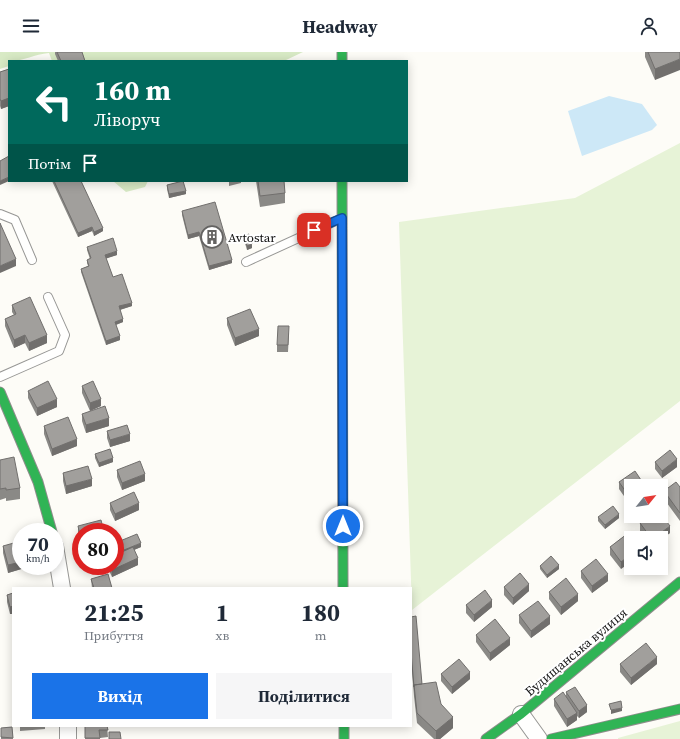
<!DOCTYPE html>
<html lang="uk">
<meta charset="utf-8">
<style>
body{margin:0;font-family:"Source Serif 4",serif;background:#f6f6f7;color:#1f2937;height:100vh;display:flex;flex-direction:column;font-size:15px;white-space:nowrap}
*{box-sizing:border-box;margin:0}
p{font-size:13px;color:#747a83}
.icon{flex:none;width:22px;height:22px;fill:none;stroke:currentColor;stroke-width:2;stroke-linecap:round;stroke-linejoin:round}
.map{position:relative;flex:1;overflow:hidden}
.sheet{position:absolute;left:12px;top:535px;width:400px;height:140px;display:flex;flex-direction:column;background:#fff;border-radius:0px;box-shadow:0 2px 10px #0003}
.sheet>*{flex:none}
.hud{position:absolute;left:8px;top:8px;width:400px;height:122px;border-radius:0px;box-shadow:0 2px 10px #0003;background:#00695c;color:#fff;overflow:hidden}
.needle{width:26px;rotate:60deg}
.fabs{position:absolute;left:624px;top:427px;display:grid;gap:8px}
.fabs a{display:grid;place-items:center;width:44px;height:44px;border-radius:0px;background:#fff;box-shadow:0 2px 10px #0003;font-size:20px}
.speed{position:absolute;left:12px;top:471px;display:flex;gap:8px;font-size:20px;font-weight:700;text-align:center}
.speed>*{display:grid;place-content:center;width:52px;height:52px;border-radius:50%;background:#fff;box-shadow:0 2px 10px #0003;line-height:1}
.speed small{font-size:10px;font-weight:400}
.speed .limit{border:6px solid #d22;background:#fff;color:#111}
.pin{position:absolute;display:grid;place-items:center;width:34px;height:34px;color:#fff;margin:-17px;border-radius:8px;box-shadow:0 2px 6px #0006}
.me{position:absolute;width:44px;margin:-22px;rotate:0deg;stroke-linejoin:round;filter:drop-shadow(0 0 3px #0008)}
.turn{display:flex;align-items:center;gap:14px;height:84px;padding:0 20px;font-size:18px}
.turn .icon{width:52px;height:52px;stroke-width:2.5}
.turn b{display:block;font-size:28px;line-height:34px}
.then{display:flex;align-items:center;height:38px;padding:0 20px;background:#0003;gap:8px;font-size:15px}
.eta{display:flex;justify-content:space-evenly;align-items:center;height:68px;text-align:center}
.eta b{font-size:24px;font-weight:700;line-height:28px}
.action{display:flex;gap:8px;margin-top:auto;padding:8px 20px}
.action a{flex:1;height:46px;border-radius:0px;background:#1a73e8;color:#fff;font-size:16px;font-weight:700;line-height:46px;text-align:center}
.action a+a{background:#f6f6f7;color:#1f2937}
header{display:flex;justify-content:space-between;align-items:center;height:52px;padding:0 20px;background:#fff;font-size:18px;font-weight:700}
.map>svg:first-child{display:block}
.green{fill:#e7f3d7}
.forest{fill:#d8eac5}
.water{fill:#cde8f7}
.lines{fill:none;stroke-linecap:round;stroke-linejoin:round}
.lane-casing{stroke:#979795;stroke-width:10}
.street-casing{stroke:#979795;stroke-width:18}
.fast-casing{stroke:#8e8d8b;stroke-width:11}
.lane{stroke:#fffffe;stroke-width:8}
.street{stroke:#fffffe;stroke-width:16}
.fast{stroke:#30b455;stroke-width:9}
.wall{fill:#8a8986}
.shaded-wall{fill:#716f6d}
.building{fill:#a19f9c;stroke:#716f6d}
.route-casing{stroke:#114b97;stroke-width:10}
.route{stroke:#1a73e8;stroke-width:7}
.labels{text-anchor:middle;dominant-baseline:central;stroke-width:4;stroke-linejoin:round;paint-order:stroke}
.poi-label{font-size:13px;fill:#111;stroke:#fff;text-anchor:start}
.street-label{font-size:13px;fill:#111;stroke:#fff}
</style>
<header><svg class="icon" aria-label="menu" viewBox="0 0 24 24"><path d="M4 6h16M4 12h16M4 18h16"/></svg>Headway<svg class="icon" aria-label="person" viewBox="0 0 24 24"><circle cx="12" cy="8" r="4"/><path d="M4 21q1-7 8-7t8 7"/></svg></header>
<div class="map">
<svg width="680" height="687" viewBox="0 0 680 687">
<rect width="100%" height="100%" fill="#fdfcf7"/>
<path class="green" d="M680,91V349L412,558L399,170L575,146Z
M680,669V687H618V686Z"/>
<path class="forest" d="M0,0H303L284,9H52L49,1C34,2 25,9 9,9V14L0,17Z
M113,129H148L145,135L126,140Z"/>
<path class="water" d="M609,44L642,52L657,73L652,78L582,104L568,59Z"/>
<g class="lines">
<g class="lane-casing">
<path id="lane" d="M0,162L15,168L32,208
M246,210L340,167
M0,325L59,299L65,283L48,245"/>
</g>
<g class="street-casing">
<path id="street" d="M55,494L62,536
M521,662L539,687
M68,674V687"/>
</g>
<g class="fast-casing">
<path id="fast" d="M342,0V9
M342,129L343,536
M0,340L38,430L52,480
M344,674V687
M486,687L521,662L680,530
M551,687L680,657"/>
</g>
<use href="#lane" class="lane"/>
<use href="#street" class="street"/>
<use href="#fast" class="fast"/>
</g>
<path class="wall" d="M55,0H82L85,9H58L55,2Z
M645,0H680L655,28L645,5Z
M9,17V54L1,57L0,54V20Z
M52,129H81L103,179L94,184L92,179L78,185Z
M229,129H241V131L229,134Z
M256,129H284L285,141V151L260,155Z
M167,133L186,142L169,146L167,137Z
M182,159L232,211L209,218L199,184L188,187L182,163Z
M244,184L252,196L247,198L244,188Z
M87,195L117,203L106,206L113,225L132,254L120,258L123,270L116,273L120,288L106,293L81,220V217L88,214L87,211V208L90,207L87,198Z
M12,253L47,291L29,299L25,291L14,296L5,274V267L14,263L12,260Z
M227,266L259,284L235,294L227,273Z
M289,281L288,300H277V293Z
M82,334L101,354L90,359L82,341Z
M28,339L57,355L37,364L28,346Z
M82,362L109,374L86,381L82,369Z
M44,374L77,394L52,404L44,382Z
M107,379L130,389L110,395L107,386Z
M95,402L113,410L99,415L95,406Z
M0,408L20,436V447L6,449V446L0,448Z
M655,410L677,415L662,426L655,417Z
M117,418L145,429L122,438L117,425Z
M63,421L92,434L66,442L63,429Z
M619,430L631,434V454L619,437Z
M680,435V469L664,447V439Z
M110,451L139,458L115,469L110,458Z
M598,465L619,466L605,477L598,469Z
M640,471L670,481L661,486H646L640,479Z
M78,474L81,480V495L78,481Z
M627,482L621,517L610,503V495Z
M120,489L141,495L134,498L138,513L112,525L107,514H115L123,499L120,492Z
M3,494L28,514V515L8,521L3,501Z
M540,514L559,517L547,526L540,517Z
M581,519L608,529L592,541L581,526Z
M91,527L112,536H92Z
M504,535L529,539L513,553L504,543Z
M549,540L578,549L561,563L549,547Z
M13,541L10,562L7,550V543Z
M466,553L492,555L474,570L466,561Z
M519,563L550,572L531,586L519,571Z
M411,565L422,632L441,652L453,676L440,687H434L417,671L414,644L411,607Z
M476,583L510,593L490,609L476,590Z
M620,612H657L631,633L620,620Z
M441,622L470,627L452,642L441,629Z
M566,640L587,660L579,666L577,664V668L567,675L554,654V647L566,644Z
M20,674H45V677L20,679Z
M85,674H107L108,685L100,686V687H85Z
M12,675L13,687H1V676Z"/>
<path class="shaded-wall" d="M680,7V18L655,28V17Z
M9,46V54L1,57V49Z
M9,125V129L0,133V129Z
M186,139V142L169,146V142Z
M92,175V179L78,185V181Z
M103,176V179L94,184V180Z
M199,180V184L188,187V183Z
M252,192V196L247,198V194Z
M117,199V203L105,207V203Z
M16,207V214L0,221V214Z
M232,208V211L209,218V214Z
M132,251V254L119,258V254Z
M123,267V270L115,273V270Z
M259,277V284L235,294V286Z
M25,283V291L14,296V288Z
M47,283V291L29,299V291Z
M120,284V288L106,293V289Z
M57,347V355L37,364V356Z
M101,347V354L90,359V351Z
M109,366V374L86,381V373Z
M130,382V389L110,395V388Z
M77,387V394L52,404V397Z
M113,406V410L99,415V411Z
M677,407V415L662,426V419Z
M145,422V429L122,438V431Z
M92,427V434L66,442V434Z
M139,451V458L115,469V462Z
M619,462V466L605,477V473Z
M670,474V481L661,488V486H654Z
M141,491V495L124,502V498Z
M631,502V510L621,517V510Z
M138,506V513L112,525V518Z
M21,510V514H28V515L8,521V513Z
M559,513V517L547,526V523Z
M608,522V529L592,541V534Z
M529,532V539L513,553V546Z
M578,542V549L561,563V555Z
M492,548V555L474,570V563Z
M13,554V562H10V555Z
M550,564V572L531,586V579Z
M510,586V593L490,609V601Z
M657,605V612L631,633V626Z
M470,620V627L452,642V635Z
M587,653V660L579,666V659Z
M622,656V659L611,662V658Z
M577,661V668L567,675V667Z
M453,665V676L440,687H436V679Z"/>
<path class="building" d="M57,0H82L85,9H61Z
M648,0H680V7L655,17Z
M9,17V46L1,49L0,47V20Z
M9,104V125L0,129V109Z
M54,129H81L103,176L94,180L92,175L78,181Z
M183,129L186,139L169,142L167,133Z
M258,129H284L285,141L260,144Z
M215,150L232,208L209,214L199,180L188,183L182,159Z
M0,171L16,207L0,214Z
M249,182L252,192L247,194L244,184Z
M113,186L117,199L105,203L113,225L122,222L132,251L119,254L123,267L115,270L120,284L106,289L81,217L89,214L87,208L91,206L87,195Z
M30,245L47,283L29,291L25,283L14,288L5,267L16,262L12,253Z
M250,257L259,277L235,286L227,266Z
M278,274H289L288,293H277Z
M48,329L57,347L37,356L28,339Z
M93,329L101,347L90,351L82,334Z
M105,354L109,366L86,373L82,362Z
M68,365L77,387L52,397L44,374Z
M127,373L130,382L110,388L107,379Z
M110,397L113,406L99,411L95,402Z
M670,398L677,407L662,419L655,410Z
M14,405L20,436L6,438V436L0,437V408Z
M140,409L145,422L122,431L117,418Z
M88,414L92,427L66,434L63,421Z
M635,419L645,434H631V447L619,430Z
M676,430L680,435V461L664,439Z
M134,440L139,451L115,462L110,451Z
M613,454L619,462L605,473L598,465Z
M661,462L670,474L654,486H651L640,471L649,464H661Z
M101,468L104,480H81V488L78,474Z
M137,482L141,491L124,498L120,489Z
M627,482L631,487V502L621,510L610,495Z
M21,489V510L8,513L3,494Z
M133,495L138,506L112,518L110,514H115V503Z
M551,504L559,513L547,523L540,514Z
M596,507L608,522L592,534L581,519Z
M520,521L529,532L513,546L504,535Z
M108,522L112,536H94L91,527Z
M566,526L578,542L561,555L549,540Z
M485,538L492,548L474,563L466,553Z
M13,541V554L10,555L7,543Z
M538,549L550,564L531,579L519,563Z
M416,564L422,632L414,633V635L411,600V565Z
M495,567L510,586L490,601L476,583Z
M646,591L657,605L631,626L620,612Z
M459,607L470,620L452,635L441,622Z
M436,630L441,652L453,665L436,679L417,661L414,633Z
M575,635L587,653L579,659L566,640Z
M563,640L577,661L567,667L554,647Z
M621,649L622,656L611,658L609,652Z
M85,674H107L108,678H99L100,686H85Z
M12,675L13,686L1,685V676Z
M109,680H120L121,687H109Z"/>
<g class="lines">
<g class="route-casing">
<path id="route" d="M314,178L342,166L343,474"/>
</g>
<use href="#route" class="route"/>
</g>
<defs>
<g id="building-ring" transform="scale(1.15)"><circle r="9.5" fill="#fff" stroke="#646362" stroke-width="1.5"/><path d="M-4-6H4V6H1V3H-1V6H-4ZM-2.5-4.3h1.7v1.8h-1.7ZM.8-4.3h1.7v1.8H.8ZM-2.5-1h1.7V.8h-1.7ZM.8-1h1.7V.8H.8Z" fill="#646362"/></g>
</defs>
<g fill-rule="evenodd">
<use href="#building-ring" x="212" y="185"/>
</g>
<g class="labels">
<g class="poi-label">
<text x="228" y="185">Avtostar</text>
</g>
<g class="street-label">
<text transform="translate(576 600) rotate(-40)">Будищанська вулиця</text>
</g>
</g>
</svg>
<div class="fabs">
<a><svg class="needle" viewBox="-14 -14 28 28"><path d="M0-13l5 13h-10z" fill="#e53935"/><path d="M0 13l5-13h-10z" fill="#747a83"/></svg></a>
<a><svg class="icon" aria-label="sound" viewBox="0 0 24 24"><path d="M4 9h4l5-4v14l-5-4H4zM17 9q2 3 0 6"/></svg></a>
</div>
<div class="speed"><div>70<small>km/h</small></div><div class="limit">80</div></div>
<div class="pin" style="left:314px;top:178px;background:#d93025"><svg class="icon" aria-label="arrive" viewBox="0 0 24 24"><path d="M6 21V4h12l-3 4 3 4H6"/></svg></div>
<svg class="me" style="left:343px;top:474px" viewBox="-20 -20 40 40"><circle r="17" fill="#1a73e8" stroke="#fff" stroke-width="3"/><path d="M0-11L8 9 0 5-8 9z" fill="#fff"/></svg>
<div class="hud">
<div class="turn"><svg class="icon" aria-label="left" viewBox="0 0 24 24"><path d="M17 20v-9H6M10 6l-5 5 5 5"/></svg><div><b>160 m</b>Ліворуч</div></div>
<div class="then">Потім<svg class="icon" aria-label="arrive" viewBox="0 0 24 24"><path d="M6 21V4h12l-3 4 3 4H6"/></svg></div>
</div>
<section class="sheet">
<div class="eta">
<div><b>21:25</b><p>Прибуття</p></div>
<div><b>1</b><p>хв</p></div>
<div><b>180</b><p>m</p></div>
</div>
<div class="action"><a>Вихід</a><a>Поділитися</a></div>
</section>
</div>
